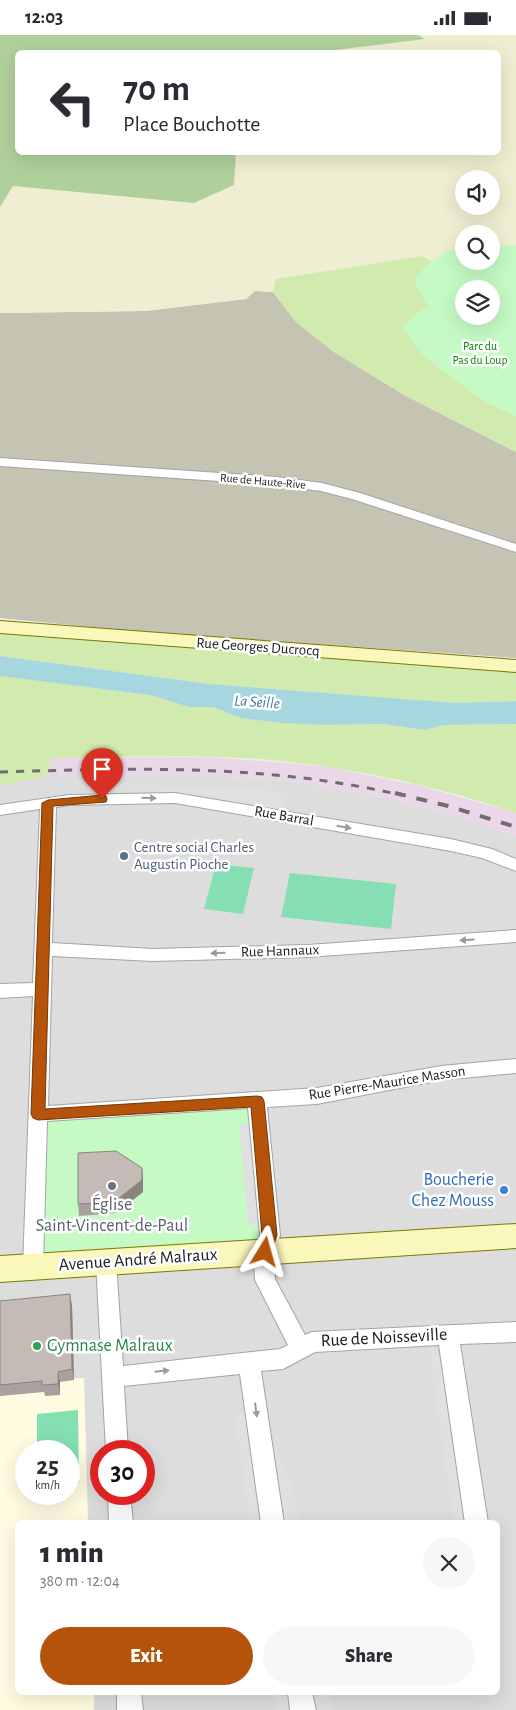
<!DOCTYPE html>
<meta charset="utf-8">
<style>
body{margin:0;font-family:"Alegreya Sans",sans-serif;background:#f7f7f7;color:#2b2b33;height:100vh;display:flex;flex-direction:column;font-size:19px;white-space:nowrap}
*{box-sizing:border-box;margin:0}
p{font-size:16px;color:#7c7c81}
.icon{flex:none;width:28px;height:28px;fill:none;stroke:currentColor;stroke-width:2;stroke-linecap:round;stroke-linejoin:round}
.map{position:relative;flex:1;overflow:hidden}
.details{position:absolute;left:15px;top:1485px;width:485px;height:175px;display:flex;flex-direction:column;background:#fff;border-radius:8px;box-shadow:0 5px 20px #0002}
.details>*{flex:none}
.guide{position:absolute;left:15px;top:15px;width:486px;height:105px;border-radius:8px;box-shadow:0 5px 20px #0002;background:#fff;color:#2b2b33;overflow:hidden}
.fabs{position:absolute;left:455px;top:135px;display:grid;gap:10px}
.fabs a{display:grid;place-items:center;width:45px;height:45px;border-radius:50%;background:#fff;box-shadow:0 5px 20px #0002;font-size:25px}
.speed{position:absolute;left:15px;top:1405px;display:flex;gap:10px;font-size:25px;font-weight:700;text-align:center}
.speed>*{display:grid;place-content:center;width:65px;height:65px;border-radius:50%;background:#fff;box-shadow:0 5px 20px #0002;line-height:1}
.speed small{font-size:12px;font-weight:400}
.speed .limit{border:8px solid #d22;background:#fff;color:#111}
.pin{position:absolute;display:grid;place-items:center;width:42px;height:42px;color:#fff;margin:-51px -21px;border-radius:50% 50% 50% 0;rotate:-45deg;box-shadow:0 0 5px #0007}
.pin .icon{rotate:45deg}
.me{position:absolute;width:55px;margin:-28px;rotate:8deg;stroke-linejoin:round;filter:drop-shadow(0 0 4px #0008)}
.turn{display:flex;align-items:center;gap:18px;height:105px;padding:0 25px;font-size:22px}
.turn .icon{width:65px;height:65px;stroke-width:2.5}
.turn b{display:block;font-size:35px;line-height:42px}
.round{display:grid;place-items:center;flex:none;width:52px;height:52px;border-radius:26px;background:#f7f7f7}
.summary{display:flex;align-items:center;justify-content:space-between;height:85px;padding:0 25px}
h1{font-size:30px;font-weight:800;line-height:38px}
.primary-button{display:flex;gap:10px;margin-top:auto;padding:10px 25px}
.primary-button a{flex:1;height:58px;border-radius:30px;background:#b45309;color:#fff;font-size:20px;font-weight:800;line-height:58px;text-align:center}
.primary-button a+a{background:#f7f7f7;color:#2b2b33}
.status{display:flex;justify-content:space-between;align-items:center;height:35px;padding:0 25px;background:#fff;direction:ltr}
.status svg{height:14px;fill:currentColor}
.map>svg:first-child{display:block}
.residential{fill:#dedddd;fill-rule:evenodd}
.industrial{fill:#ead8e8}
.education{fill:#fffce1;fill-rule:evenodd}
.construction{fill:#c5c3b2}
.farmland{fill:#efeed2;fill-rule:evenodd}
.grass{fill:#d1eaad}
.forest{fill:#b0d09b}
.park{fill:#c5fac4;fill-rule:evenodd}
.pitch{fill:#85dfb3}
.parking{fill:#e0e0e0}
.water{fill:#a7d7de}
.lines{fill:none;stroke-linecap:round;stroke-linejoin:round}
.street-casing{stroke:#a4a4a4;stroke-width:2}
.secondary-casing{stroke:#797905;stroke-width:2}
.street{fill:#fff;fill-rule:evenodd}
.secondary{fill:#faf7bb;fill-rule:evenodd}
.rail-far1{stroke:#6e6e6e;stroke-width:3;stroke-dasharray:8 8;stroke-linecap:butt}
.rail{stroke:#6e6e6e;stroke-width:4;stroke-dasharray:11 11;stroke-linecap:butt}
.wall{fill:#a9a19d}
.shaded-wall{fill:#8a837f}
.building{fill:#c5bbb6;stroke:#8a837f}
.oneway{fill:#9b9b9b}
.route{fill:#b45309;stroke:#753606}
.service-dot{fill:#5c6f8a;stroke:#fff;stroke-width:2}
.worship-dot{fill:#6b7280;stroke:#fff;stroke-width:2}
.shop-dot{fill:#3f7fe0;stroke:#fff;stroke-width:2}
.leisure-dot{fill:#2e9e5b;stroke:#fff;stroke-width:2}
.labels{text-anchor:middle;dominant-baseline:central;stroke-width:5;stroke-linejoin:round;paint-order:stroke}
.far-park-label{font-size:12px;fill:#0e810b;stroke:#fff}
.far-street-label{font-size:12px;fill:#202020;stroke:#fff}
.street-label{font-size:15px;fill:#202020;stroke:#fff}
.service-label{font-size:15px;fill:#4e5e75;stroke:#fff;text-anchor:start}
.water-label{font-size:16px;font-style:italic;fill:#457ca1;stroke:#fff}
.near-shop-label{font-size:18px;fill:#366cbe;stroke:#fff;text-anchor:end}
.near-worship-label{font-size:18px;fill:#5b616d;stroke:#fff}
.near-street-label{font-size:18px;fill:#202020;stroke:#fff}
.near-leisure-label{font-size:18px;fill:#27864d;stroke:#fff;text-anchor:start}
</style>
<div class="status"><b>12:03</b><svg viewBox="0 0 49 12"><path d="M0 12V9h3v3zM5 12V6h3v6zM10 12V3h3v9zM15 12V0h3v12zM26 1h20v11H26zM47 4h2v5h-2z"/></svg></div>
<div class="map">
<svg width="516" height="1675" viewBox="0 0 516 1675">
<rect width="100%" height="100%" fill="#f1ece6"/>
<path class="residential" d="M48,740H186L284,745L372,760L465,783L516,801V1675H0V751ZM26,1416H69V1459H26ZM101,1416H144V1459H101ZM18,1488H498V1658H18Z"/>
<path class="industrial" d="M210,722L322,731L421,751L516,778V801L465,783L372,760L284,745L186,740H48L51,723Z"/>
<path class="education" d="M84,1343L88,1487L18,1488V1658H94V1675H0V1361L45,1356V1361L60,1360V1345ZM26,1416H69V1459H26Z"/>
<path class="construction" d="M255,256L273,257L296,287L334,317L404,360L516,417V623L141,597L0,583V278L145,276L246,264Z"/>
<path class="farmland" d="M418,0H516V210L491,212V199H464V214L448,215L432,226L422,221L276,244L273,257L255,256L246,264L145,276L0,278V172L13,151L88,157L234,150L236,118H499L498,17H311L424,3ZM464,144H491V171H464Z"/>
<path class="grass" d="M422,221L432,226L426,231L428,272L416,279L402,292L424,321L485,367L516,381V417L404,360L334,317L296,287L273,257L276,244Z
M0,595L118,607L516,637V666L456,668L209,649L0,621Z
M0,641L150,660L189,672H212L240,683L282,688L323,690L383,689L425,695L443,690L516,689V778C438,751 354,733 272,725C199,719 125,722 51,723L48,740L0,751Z"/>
<path class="forest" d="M0,0H418L425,4L311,18H18V118H236L234,150L194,168L13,151L0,172Z"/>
<path class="park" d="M516,210V381L485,367L424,321L402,292L416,279L428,272L414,245L426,231L448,215L464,214V226H491V212ZM464,254H491V281H464Z
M257,1066L270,1206L33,1232L38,1079Z"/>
<path class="pitch" d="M216,829L254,833L243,879L204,874Z
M290,838L396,849L391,894L281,882Z
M78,1375L79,1448L69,1449V1416H37V1379Z"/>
<path class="parking" d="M130,750L243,753L290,757L284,777L167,759L129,757Z
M239,1089H252L260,1189L248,1190Z
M445,1319L471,1487H454L430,1321Z
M251,1378L268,1487H250L235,1380Z
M274,1409L294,1455L300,1487H280L268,1410Z
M274,1658H293L296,1675H277Z
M307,1658H330L333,1675H310Z"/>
<path class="water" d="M0,621L209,649L456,668L516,666V689L443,690L425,695L383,689L323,690L282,688L240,683L213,672H189L150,660L0,641Z"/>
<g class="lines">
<g class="street-casing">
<path id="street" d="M0,423L276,442L322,448L360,458L516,509V517L352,464L321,456L276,450L0,431Z
M175,758L451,804L492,814L516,824V836L482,823L451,816L175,768L69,770L56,772L52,908L153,914L308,910L516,895V907L308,922L153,926L52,921L48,1071L317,1053L441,1031L516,1024V1038L441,1045L317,1069L267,1072L280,1200L274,1228L275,1244L305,1300L312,1297L516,1287V1307L460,1309L488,1488H465L439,1310L315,1317L283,1334L261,1336L284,1488H261L240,1339L124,1351L128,1416H106L96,1227L99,1221L106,1218L113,1221L116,1227L123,1331L280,1314L288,1310L255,1245L254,1228L260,1200L248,1073L47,1086L43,1232L40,1238L33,1241L26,1238L23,1232L33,961L0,963V949L33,948L40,774L0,780V770L69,760Z
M108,1459H130L133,1488H109Z
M117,1658H141L143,1675H117Z
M288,1658H312L316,1675H290Z"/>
</g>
<g class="secondary-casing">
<path id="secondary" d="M0,586L516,625V637L0,598Z
M516,1189V1213L0,1247V1221Z"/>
</g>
<use href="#street" class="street"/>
<use href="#secondary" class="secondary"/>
<path class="rail-far1" d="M0,737C136,733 267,729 401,760"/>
<path class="rail" d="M395,758L448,771L516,792"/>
</g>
<path class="wall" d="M142,1133L143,1144V1157L116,1178L79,1181L78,1169Z
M0,1266L72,1270L74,1345L60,1347V1360L45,1361L44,1357L0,1361Z"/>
<path class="shaded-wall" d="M142,1133L143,1144V1157L116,1178L114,1167Z
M70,1259L72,1270L74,1345L72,1334Z
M58,1337L60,1347V1360L58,1349Z"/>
<path class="building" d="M116,1116L142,1133V1145L114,1167L78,1169V1118Z
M70,1259L72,1334L58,1337V1349L42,1350V1346L0,1350V1266Z"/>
<defs><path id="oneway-solid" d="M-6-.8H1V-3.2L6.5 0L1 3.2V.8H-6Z" transform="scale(1.25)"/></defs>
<g class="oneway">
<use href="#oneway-solid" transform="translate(149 763) rotate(1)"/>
<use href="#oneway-solid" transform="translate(344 792) rotate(10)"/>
<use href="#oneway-solid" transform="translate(467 905) rotate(176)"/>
<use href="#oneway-solid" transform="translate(218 918) rotate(178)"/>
<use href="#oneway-solid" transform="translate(162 1336) rotate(-6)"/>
<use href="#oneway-solid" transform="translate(256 1375) rotate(82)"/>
</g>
<path class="route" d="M102,760L106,761L107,764L106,767L53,771L45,1074L257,1061L262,1062L264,1066L277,1200L270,1221L265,1223L260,1221L258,1217L262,1200L251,1072L38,1085L33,1083L31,1079L42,768L48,765Z"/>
<circle class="service-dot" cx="124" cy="821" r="5"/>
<circle class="worship-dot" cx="112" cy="1151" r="5"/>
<circle class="shop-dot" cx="504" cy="1155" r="5"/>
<circle class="leisure-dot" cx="37" cy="1311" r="5"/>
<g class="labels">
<g class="far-park-label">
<text x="480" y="311">Parc du<tspan x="480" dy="14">Pas du Loup</tspan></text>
</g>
<g class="far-street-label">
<text transform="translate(263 446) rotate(5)">Rue de Haute-Rive</text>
</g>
<g class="street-label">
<text transform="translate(258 612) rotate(4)">Rue Georges Ducrocq</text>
<text transform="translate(284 781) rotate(10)">Rue Barral</text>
<text transform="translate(280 916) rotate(-2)">Rue Hannaux</text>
<text transform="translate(387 1048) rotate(-9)">Rue Pierre-Maurice Masson</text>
</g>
<g class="service-label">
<text x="134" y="812">Centre social Charles<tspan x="134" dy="17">Augustin Pioche</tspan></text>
</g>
<g class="water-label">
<text transform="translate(257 667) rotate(4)">La Seille</text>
</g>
<g class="near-shop-label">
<text x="494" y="1145">Boucherie<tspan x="494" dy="21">Chez Mouss</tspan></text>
</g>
<g class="near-worship-label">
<text x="112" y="1170">Église<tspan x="112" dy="21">Saint-Vincent-de-Paul</tspan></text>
</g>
<g class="near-street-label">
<text transform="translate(138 1225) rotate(-4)">Avenue André Malraux</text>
<text transform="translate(384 1303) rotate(-3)">Rue de Noisseville</text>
</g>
<g class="near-leisure-label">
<text x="47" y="1311">Gymnase Malraux</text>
</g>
</g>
</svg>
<div class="fabs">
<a><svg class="icon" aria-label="sound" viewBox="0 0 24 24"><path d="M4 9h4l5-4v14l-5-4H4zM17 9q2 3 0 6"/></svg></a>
<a><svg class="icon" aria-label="search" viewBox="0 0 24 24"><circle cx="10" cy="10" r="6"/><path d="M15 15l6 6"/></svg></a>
<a><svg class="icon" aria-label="layers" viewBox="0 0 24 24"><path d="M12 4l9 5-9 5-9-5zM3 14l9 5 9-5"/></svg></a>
</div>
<div class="speed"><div>25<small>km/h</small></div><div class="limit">30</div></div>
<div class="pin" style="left:102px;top:764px;background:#d93025"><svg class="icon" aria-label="arrive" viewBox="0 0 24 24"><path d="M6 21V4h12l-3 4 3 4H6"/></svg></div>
<svg class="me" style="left:265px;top:1217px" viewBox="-20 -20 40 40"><path d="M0-17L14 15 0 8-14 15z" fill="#b45309" stroke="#fff" stroke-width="4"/></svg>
<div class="guide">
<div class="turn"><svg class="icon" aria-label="left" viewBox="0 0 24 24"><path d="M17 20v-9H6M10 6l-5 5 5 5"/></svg><div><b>70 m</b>Place Bouchotte</div></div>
</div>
<section class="details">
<div class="summary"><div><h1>1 min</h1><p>380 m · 12:04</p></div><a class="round"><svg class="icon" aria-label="close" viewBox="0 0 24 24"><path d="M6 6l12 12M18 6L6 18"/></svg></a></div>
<div class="primary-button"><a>Exit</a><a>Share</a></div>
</section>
</div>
